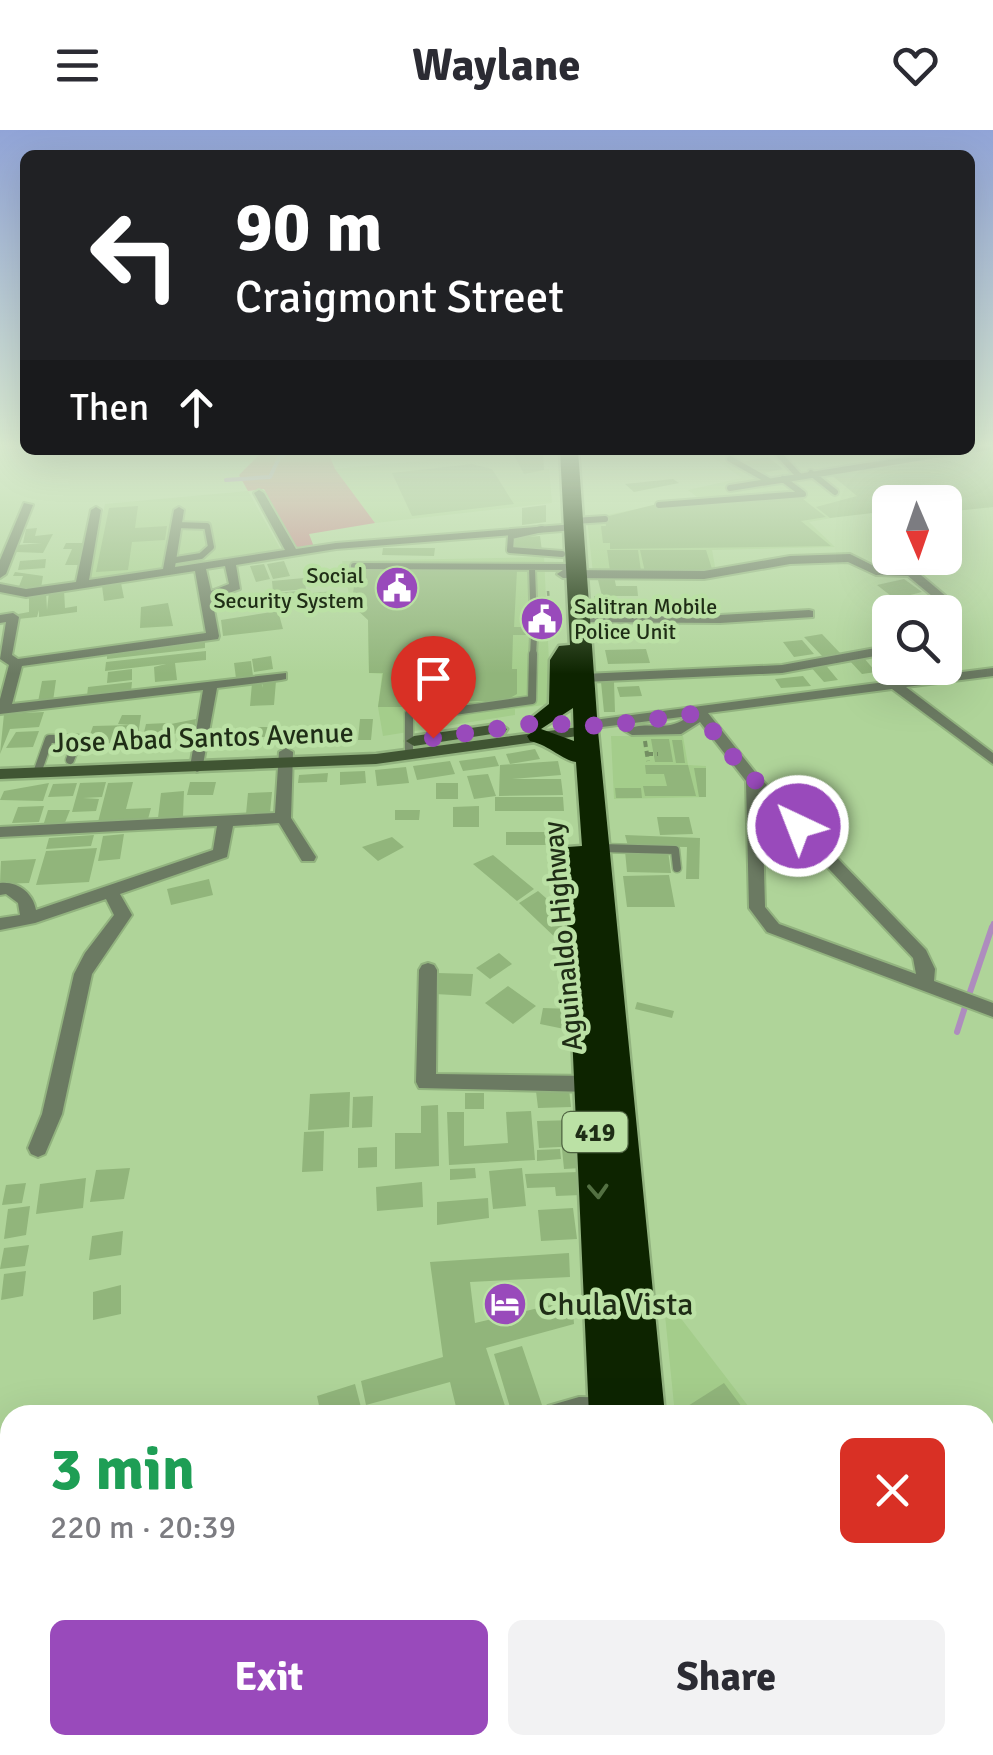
<!DOCTYPE html>
<meta charset="utf-8">
<style>
body{margin:0;font-family:Signika,sans-serif;background:#f2f2f3;color:#2b2b33;height:100vh;display:flex;flex-direction:column;font-size:38px;white-space:nowrap}
*{box-sizing:border-box;margin:0}
p{font-size:32px;color:#7c7c81}
.icon{flex:none;width:55px;height:55px;fill:none;stroke:currentColor;stroke-width:2;stroke-linecap:round;stroke-linejoin:round}
.map{position:relative;flex:1;overflow:hidden}
.panel{position:absolute;left:0px;top:1275px;width:995px;height:350px;display:flex;flex-direction:column;background:#fff;border-radius:30px 30px 0 0;box-shadow:0 10px 40px #0002}
.panel>*{flex:none}
.hud{position:absolute;left:20px;top:20px;width:955px;height:305px;border-radius:15px;box-shadow:0 10px 40px #0002;background:#202124;color:#fff;overflow:hidden}
.needle{width:65px;rotate:178deg}
.controls{position:absolute;left:872px;top:355px;display:grid;gap:20px}
.controls a{display:grid;place-items:center;width:90px;height:90px;border-radius:15px;background:#fff;box-shadow:0 10px 40px #0002;font-size:50px}
.pin{position:absolute;display:grid;place-items:center;width:85px;height:85px;color:#fff;margin:-102px -42px;border-radius:50% 50% 50% 0;rotate:-45deg;box-shadow:0 0 10px #0007}
.pin .icon{rotate:45deg}
.me{position:absolute;width:110px;margin:-55px;rotate:317deg;stroke-linejoin:round;filter:drop-shadow(0 0 8px #0008)}
.turn{display:flex;align-items:center;gap:35px;height:210px;padding:0 50px;font-size:45px}
.turn .icon{width:130px;height:130px;stroke-width:2.5}
.turn b{display:block;font-size:70px;line-height:85px}
.then{display:flex;align-items:center;height:95px;padding:0 50px;background:#0003;gap:20px;font-size:38px}
.round{display:grid;place-items:center;flex:none;width:105px;height:105px;border-radius:15px;background:#f2f2f3}
.summary{display:flex;align-items:center;justify-content:space-between;height:170px;padding:0 50px}
h1{font-size:60px;font-weight:800;line-height:75px;color:#1e9e55}
.cta{display:flex;gap:20px;margin-top:auto;padding:20px 50px}
.cta a{flex:1;height:115px;border-radius:15px;background:#994abb;color:#fff;font-size:40px;font-weight:800;line-height:115px;text-align:center}
.cta a+a{background:#f2f2f3;color:#2b2b33}
header{display:flex;justify-content:space-between;align-items:center;height:130px;padding:0 50px;background:#fff;font-size:45px;font-weight:800}
.map>svg:first-child{display:block}
.built{fill:#a4cd8b}
.green{fill:#c08186}
.lines{fill:none;stroke-linecap:round;stroke-linejoin:round}
.stream-far1{stroke:#ae8cbe;stroke-width:4}
.stream{stroke:#ae8cbe;stroke-width:6}
.building{fill:#91b57b}
.lane-far1-casing{stroke:#92b37f;stroke-width:10}
.lane-casing{stroke:#92b37f;stroke-width:11}
.street-casing{stroke:#92b37f;stroke-width:4}
.secondary-casing{stroke:#92b37f;stroke-width:5}
.highway-casing{stroke:#92b37f;stroke-width:5}
.path-far1{stroke:#738e62;stroke-width:2.5;stroke-dasharray:5 4;stroke-linecap:butt}
.path{stroke:#738e62;stroke-width:4;stroke-dasharray:6 4;stroke-linecap:butt}
.lane-far1{stroke:#6b7a62;stroke-width:6}
.lane{stroke:#6b7a62;stroke-width:8}
.street{fill:#6b7a62;fill-rule:evenodd}
.secondary{fill:#405533;fill-rule:evenodd}
.highway{fill:#0d2400;fill-rule:evenodd}
.oneway{stroke:#537042}
.route{stroke:#994abb;stroke-width:18;stroke-dasharray:0 32.4}
.labels{text-anchor:middle;dominant-baseline:central;stroke-width:9;stroke-linejoin:round;paint-order:stroke}
.far-poi-label{font-size:22px;fill:#1f2d16;stroke:#bbe1a5;text-anchor:end}
.shield{fill:#bbe1a5;stroke:#4e6341;stroke-width:2.5}
.shield-label{font-size:25px;font-weight:bold;fill:#1f2d16}
.street-label{font-size:28px;fill:#1f2d16;stroke:#bbe1a5}
.near-poi-label{font-size:32px;fill:#1f2d16;stroke:#bbe1a5;text-anchor:start}
</style>
<header><svg class="icon" aria-label="menu" viewBox="0 0 24 24"><path d="M4 6h16M4 12h16M4 18h16"/></svg>Waylane<svg class="icon" aria-label="heart" viewBox="0 0 24 24"><path d="M12 20l-8-8c-3-5 5-10 8-4 3-6 11-1 8 4z"/></svg></header>
<div class="map">
<svg width="993" height="1625" viewBox="0 0 993 1625">
<rect width="100%" height="100%" fill="#afd499"/>
<path class="built" d="M970,317H993V377L945,382V372H890L876,380L809,392L835,417L712,420L716,442L593,443L587,389L697,367L688,360L742,348L702,320Z
M512,322L524,343L549,339L552,373L375,393L335,339Z
M248,361L281,420L87,449L105,374Z
M544,427L551,574L515,579V585L383,606L378,577L382,544L369,543L368,490L351,474L342,431Z
M611,606H683L688,635L706,636V667L614,669Z
M663,1165L755,1285H675Z"/>
<path class="green" d="M264,320H327L335,339L375,393L309,404L314,417L295,420L264,359L248,361L239,345Z"/>
<g class="lines">
<path class="stream-far1" d="M226,350L270,347L279,328L292,320
M991,799L993,793"/>
<path class="stream" d="M970,862L992,797
M957,902L965,877"/>
</g>
<path class="building" d="M511,320H543L544,340L524,344Z
M993,320V377L945,382V372H890V381L830,388L816,377L857,366L829,343Z
M768,327L783,339L758,344L742,332Z
M472,334L492,339L514,374L412,386L392,343Z
M673,349L679,353L634,362L625,354Z
M803,369L826,387L801,391L831,416L610,419V413H603L601,396H606L605,387L653,375Z
M546,375V392L522,395V378Z
M138,376L135,398L167,396L165,410L132,412L128,440L96,442L109,378Z
M37,398L35,406L53,404L43,423L16,422L18,415L42,413H23L26,399Z
M540,406L542,421L513,422L512,408Z
M66,413H85L80,435H65L72,419H63Z
M383,418H435L434,426L382,425Z
M607,420H638L641,441H610Z
M640,420H706L713,442H645Z
M46,429L45,438L18,440L20,431Z
M284,431L290,446L273,449L267,434Z
M264,434L270,449L256,452L250,436Z
M357,440H517L514,497H548V505H513L512,539H517V564L505,571H448L446,596H425L426,577H378L383,543H369L368,490L351,474Z
M15,442L43,446L41,458L18,459L23,446H13Z
M597,446H614L616,456H637L638,466H611L614,489H597L594,466H602Z
M304,448L306,459L273,462L272,451Z
M904,449L922,462L895,469L877,455Z
M121,453L124,468L104,471L102,456Z
M64,460L65,478L77,476V482L39,487V480L37,487L18,489V484L29,482V464L46,462L47,480L49,462Z
M310,460L312,473L276,476L275,463Z
M334,461L338,476L316,479L313,463Z
M168,473L173,496L140,498L141,477Z
M278,481L283,499L223,506L221,490Z
M822,504L841,524L823,527L804,507Z
M802,510L814,524L794,527L783,512Z
M205,511V518L107,529V522Z
M646,519L650,533L608,534L605,520Z
M206,521V530L175,533L177,550L155,552L154,537L166,534L105,541L106,532Z
M271,526L273,539L254,542L252,529Z
M863,527L876,542L862,544L848,529Z
M251,531L253,546L236,548L234,533Z
M824,533L838,550L824,552L809,535Z
M132,539V550L107,553L108,542Z
M803,546L811,556L781,558L775,549Z
M56,550L53,571L38,572L42,551Z
M276,551L274,575L250,576L252,553L261,552L263,558L262,552Z
M132,552L131,562L87,566L88,557Z
M601,552H614L615,582H604Z
M639,556L642,566L620,567L617,557Z
M44,582L39,597L10,599L0,624L4,584Z
M122,585H141L137,612L87,614L93,596L132,595L118,594Z
M196,589L194,603L169,604L171,594Z
M360,589H373L371,610H358Z
M167,593L163,614L141,615L146,594Z
M242,597L243,607L208,611L207,602Z
M250,597H281L279,607H248Z
M39,601L33,617L6,618L16,602Z
M651,609H669L673,632H655Z
M672,610H682L685,633H676Z
M535,619L540,629L510,634L506,624Z
M495,626L499,636L463,641L459,631Z
M450,631L455,644L417,650L413,636Z
M558,631L561,645L512,649H561L563,665L499,666L500,635Z
M645,635H688L696,666H645L643,656H667L664,644H646Z
M406,637L409,653L377,656L375,640Z
M694,638H706V667H699Z
M365,641L366,653L340,655V642Z
M328,643L327,652L298,653L299,645Z
M488,644L496,666L474,669L467,646Z
M106,652L102,667L83,668L99,669L96,681L72,682L80,653Z
M133,652L126,679L151,678L148,689L98,692L108,653Z
M190,652H216L213,665H187Z
M49,653L43,671L0,670L4,661Z
M77,653L73,666L48,667L53,654Z
M436,653H458V669H436Z
M615,658H641L642,668H616Z
M184,661L183,687L158,688L161,663Z
M272,662L270,683L246,684L248,663Z
M495,667H563L564,681H495Z
M44,676L39,692L12,693L18,677Z
M479,676V697H453V677Z
M48,680H70L64,695L43,696Z
M395,680H420L419,690H395Z
M657,687H689L693,704L660,705Z
M506,702H555L556,715H506Z
M124,704L120,729L98,731L103,706Z
M94,705L91,716L46,719L49,708Z
M625,705L700,708L699,749H686L687,717L628,716Z
M392,707L404,717L378,731L362,717Z
M97,718L89,752L36,755L46,721Z
M625,721H668L671,743L627,742Z
M493,725L534,759L517,771L473,734Z
M36,729L29,753L0,754L1,731Z
M669,745L675,777H627L623,746Z
M209,749L213,765L171,775L167,759Z
M538,761L564,784L560,812L519,773Z
M499,823L512,834L490,849L476,838Z
M437,843L473,844L471,866L435,864Z
M508,856L536,876L513,894L485,873Z
M637,872L674,881L672,888L635,879Z
M543,878L573,879L574,901L540,894Z
M569,959L571,977L538,978L536,961Z
M350,962L349,997L308,1000L310,964Z
M465,963H484V979H465Z
M373,966L372,997L352,998L353,967Z
M438,975L439,1036L395,1039V1003H421V976Z
M531,981L535,1030L449,1035L447,982H464V1016L508,1013L506,982Z
M577,990L579,1016L539,1018L537,991Z
M324,1001L323,1041L302,1042L304,1002Z
M377,1017V1037L358,1038V1018Z
M579,1018L581,1038L564,1039L562,1019Z
M560,1019L561,1029L537,1031V1020Z
M130,1038L124,1069L90,1072L96,1040Z
M475,1038L476,1048L450,1050V1039Z
M522,1038L526,1076L493,1079L489,1041Z
M578,1042L581,1065L556,1066L555,1057L527,1058L525,1044Z
M86,1048L83,1078L36,1084L40,1054Z
M422,1052L423,1077L377,1081L376,1057Z
M26,1053L22,1073L2,1075L6,1055Z
M488,1068L489,1088L437,1095V1072Z
M30,1076L26,1105L4,1109L8,1079Z
M573,1078L577,1109L541,1111L538,1080Z
M123,1101L121,1125L89,1130L92,1106Z
M29,1115L25,1136L0,1139L4,1118Z
M569,1123L570,1147L470,1152L475,1193L572,1170L574,1194L486,1218L508,1285H458L450,1252L366,1275L361,1251L443,1227L430,1132Z
M26,1141L23,1166L1,1170L4,1144Z
M121,1155V1184L93,1190V1162Z
M522,1216L542,1275L512,1284L494,1224Z
M724,1253L748,1285H681L680,1281Z
M355,1254L363,1285H321L317,1266Z
M985,1453L993,1457V1514L985,1509Z
M457,1615H507V1625H457Z
M511,1615H536L537,1625H511Z
M545,1615H593L594,1625H546Z
M726,1615H780L776,1625H721Z
M812,1615H838L850,1625H807Z
M917,1615H946L958,1625H912Z"/>
<g class="lines">
<g class="lane-far1-casing">
<path id="lane-far1" d="M775,320L798,345
M970,320L988,317
M730,329L769,351
M811,343L835,362
M730,358L967,320
M659,375L803,364L783,349
M574,391L605,389
M542,399L511,406L510,420L562,424
M170,431L201,426L211,417L207,396L176,395
M354,436L574,437
M532,438L534,497
M533,526L534,505"/>
</g>
<g class="lane-casing">
<path id="lane" d="M447,582L532,570L533,524
M409,625V584H426
M37,643L49,609H78L70,630
M601,718L675,720L677,738"/>
</g>
<g class="street-casing">
<path id="street" d="M259,360L264,363L296,419L336,413L575,394L581,397L575,400L336,419L236,435L240,459L212,469L219,506L218,509L22,536L12,574L286,543V549L281,550L217,558L202,640L197,642L190,637L203,560L0,584V569L9,535L0,529L6,492L0,493V485L13,483L19,487L12,525L18,529L206,503L195,441L26,467L0,462V454L26,459L76,452L91,380L96,377L101,380L89,450L163,439L174,380L179,377L184,380L175,437L285,420L254,363ZM225,436L229,454L211,461L206,439Z
M24,373L33,375L6,444L0,448V430Z
M850,424L878,438L915,440L954,473L944,476L908,446L876,445L848,432L790,434L704,449L563,448L557,444L563,440L704,441L790,426Z
M809,480L813,481V487L720,493L581,492L575,488L581,484L720,485Z
M881,517L888,521L886,524L782,543L584,552L577,548L584,544L782,535Z
M993,538V546L906,557L993,623V634L892,559L708,583L759,647L926,820L935,839L934,851L993,873V887L767,802L749,778L746,651L700,592L681,604L632,605L625,601C646,588 666,605 689,586L586,599L579,595L586,591ZM762,668L913,828L916,844L779,794L765,777Z
M286,618L293,622L291,688L316,727L314,731H302L279,693L233,696L227,727L120,764L132,785L92,844L62,984L45,1024L38,1027L31,1024L28,1018L42,984L74,844L85,823L114,785L106,769L35,793L0,800V788L20,785L18,773L6,764L0,765V753C18,751 33,763 36,780L213,720L217,696L0,707V697L275,683L279,622Z
M428,833L434,835L437,840L436,944L592,946L599,948L602,954L599,960L592,962L419,958L416,952L419,840L422,835Z
M579,1267L644,1268L653,1271L659,1285H545L548,1276Z
M397,1615H427L426,1625H396Z
M778,1615H808L804,1625H774Z"/>
</g>
<g class="secondary-casing">
<path id="secondary" d="M499,594L507,599L505,602L414,616L406,611L414,606Z
M586,596L594,601L592,604L376,634L0,649V639L376,624Z"/>
</g>
<g class="highway-casing">
<path id="highway" d="M560,320H578L598,601L665,1285H589L564,724L568,717L582,716L576,632C562,630 551,616 530,611L527,606L535,600L525,593L549,574L550,530L559,516L570,515ZM573,578L574,611L541,599Z
M604,1615H694L695,1625H605Z"/>
</g>
<path class="path-far1" d="M548,461L549,472"/>
<path class="path" d="M645,611L648,631
M647,624H658"/>
<use href="#lane-far1" class="lane-far1"/>
<use href="#lane" class="lane"/>
<use href="#street" class="street"/>
<use href="#secondary" class="secondary"/>
<use href="#highway" class="highway"/>
</g>
<defs><path id="oneway-chevron" d="M-2-3.5L2.5 0L-2 3.5" fill="none" stroke-width="1.6" stroke-linecap="round" stroke-linejoin="round" transform="scale(2.5)"/></defs>
<use class="oneway" href="#oneway-chevron" transform="translate(598 1061) rotate(87)"/>
<linearGradient id="sky" x2="0" y2="1"><stop stop-color="#91a4d7"/><stop offset="0.58" stop-color="#dbecd1"/><stop offset="1" stop-color="#dbecd1" stop-opacity="0"/></linearGradient>
<rect width="993" height="544" fill="url(#sky)"/>
<g class="lines">
<path class="route" d="M433,608L537,593L604,596L700,583L725,618L798,696"/>
</g>
<defs>
<g id="civic-disc" transform="scale(2.25)"><circle r="9.5" fill="#994abb" stroke="#bbe1a5"/><path d="M-.6-6.5H3V-4.5H.6V-3L4-1V1h2V6H-6V1h2V-1L-.6-3ZM-1.2 2.5V6h2.4V2.5Z" fill="#fff"/></g>
<g id="hotel-disc" transform="scale(2.25)"><circle r="9.5" fill="#994abb" stroke="#bbe1a5"/><path d="M-6-4.5h1.5V1H6V5H4.5V3h-9V5H-6ZM-4 0a1.8 1.8 0 1 1 3.6 0ZM.5 0V-2.5h3Q6-2.5 6 0Z" fill="#fff"/></g>
</defs>
<g fill-rule="evenodd">
<use href="#civic-disc" x="397" y="458"/>
<use href="#civic-disc" x="542" y="489"/>
<use href="#hotel-disc" x="505" y="1174"/>
</g>
<g class="labels">
<g class="far-poi-label">
<text x="364" y="445">Social<tspan x="364" dy="25">Security System</tspan></text>
<text x="574" y="476" text-anchor="start">Salitran Mobile<tspan x="574" dy="25">Police Unit</tspan></text>
</g>
<rect class="shield" x="562.5" y="982" width="65" height="40" rx="8"/>
<g class="shield-label">
<text x="595" y="1002">419</text>
</g>
<g class="street-label">
<text transform="translate(203 608) rotate(-2)">Jose Abad Santos Avenue</text>
<text transform="translate(563 806) rotate(-95)">Aguinaldo Highway</text>
</g>
<g class="near-poi-label">
<text x="538" y="1174">Chula Vista</text>
</g>
</g>
</svg>
<div class="controls">
<a><svg class="needle" viewBox="-14 -14 28 28"><path d="M0-13l5 13h-10z" fill="#e53935"/><path d="M0 13l5-13h-10z" fill="#7c7c81"/></svg></a>
<a><svg class="icon" aria-label="search" viewBox="0 0 24 24"><circle cx="10" cy="10" r="6"/><path d="M15 15l6 6"/></svg></a>
</div>
<div class="pin" style="left:433px;top:608px;background:#d93025"><svg class="icon" aria-label="arrive" viewBox="0 0 24 24"><path d="M6 21V4h12l-3 4 3 4H6"/></svg></div>
<svg class="me" style="left:798px;top:696px" viewBox="-20 -20 40 40"><circle r="17" fill="#994abb" stroke="#fff" stroke-width="3"/><path d="M0-11L8 9 0 5-8 9z" fill="#fff"/></svg>
<div class="hud">
<div class="turn"><svg class="icon" aria-label="left" viewBox="0 0 24 24"><path d="M17 20v-9H6M10 6l-5 5 5 5"/></svg><div><b>90 m</b>Craigmont Street</div></div>
<div class="then">Then<svg class="icon" aria-label="ahead" viewBox="0 0 24 24"><path d="M12 20V5M6 11l6-6 6 6"/></svg></div>
</div>
<section class="panel">
<div class="summary"><div><h1>3 min</h1><p>220 m · 20:39</p></div><a class="round" style="background:#d93025;color:#fff"><svg class="icon" aria-label="close" viewBox="0 0 24 24"><path d="M6 6l12 12M18 6L6 18"/></svg></a></div>
<div class="cta"><a>Exit</a><a>Share</a></div>
</section>
</div>
